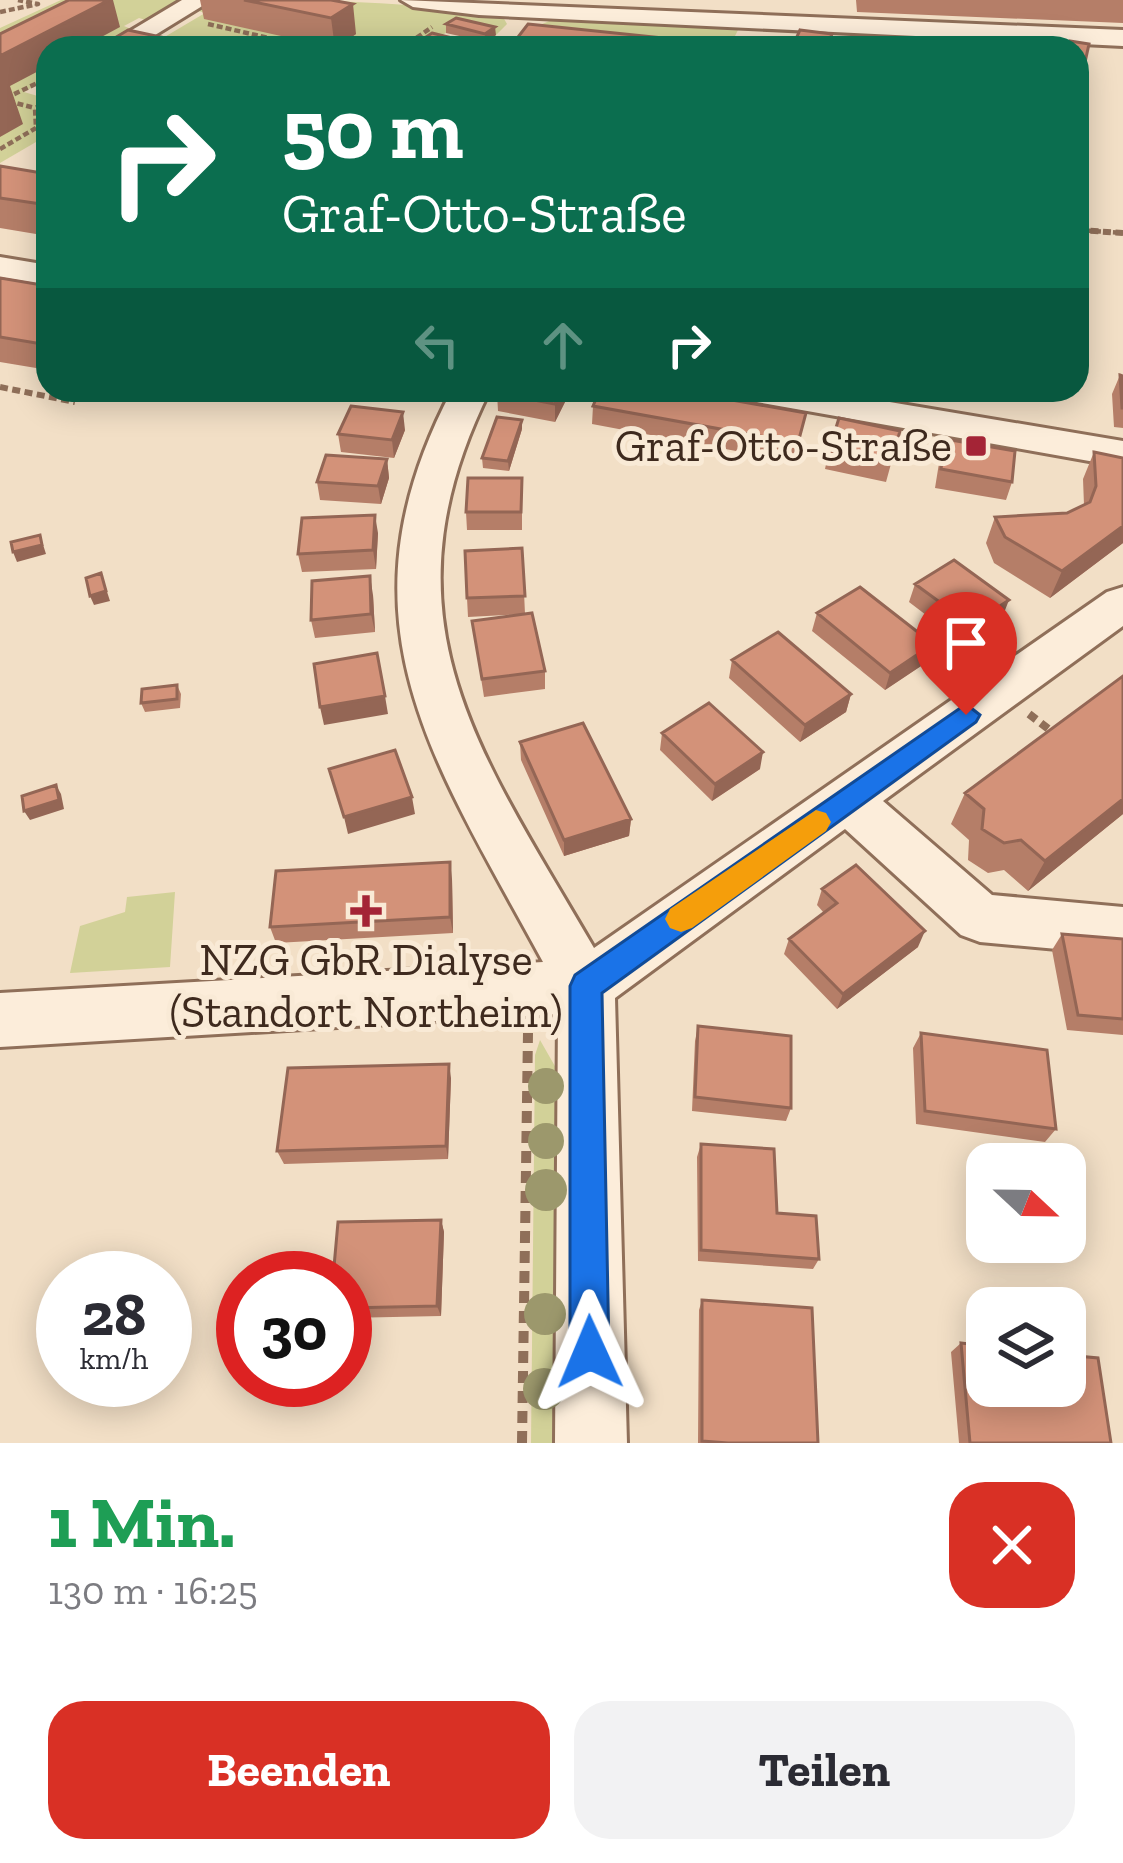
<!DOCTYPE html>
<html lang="de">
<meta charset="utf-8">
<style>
body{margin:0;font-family:"Zilla Slab",serif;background:#f2f2f3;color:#2b2b33;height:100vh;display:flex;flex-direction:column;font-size:45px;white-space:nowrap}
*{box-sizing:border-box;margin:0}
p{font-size:39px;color:#7c7c81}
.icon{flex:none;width:66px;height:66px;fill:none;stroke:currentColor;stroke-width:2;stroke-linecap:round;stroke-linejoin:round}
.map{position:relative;height:1443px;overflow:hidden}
.drawer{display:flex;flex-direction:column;background:#fff;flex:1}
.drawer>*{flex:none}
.top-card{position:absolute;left:36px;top:36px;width:1053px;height:366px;border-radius:36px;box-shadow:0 6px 30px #0003;background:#0b6e4f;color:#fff;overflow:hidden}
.needle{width:78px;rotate:112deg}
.buttons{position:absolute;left:966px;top:1143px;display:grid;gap:24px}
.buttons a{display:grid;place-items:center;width:120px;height:120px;border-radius:24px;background:#fff;box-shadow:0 6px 30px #0003;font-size:60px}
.speed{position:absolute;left:36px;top:1251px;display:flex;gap:24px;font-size:60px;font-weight:700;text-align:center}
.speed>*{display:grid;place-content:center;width:156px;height:156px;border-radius:50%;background:#fff;box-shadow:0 6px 30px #0003;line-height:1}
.speed small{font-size:30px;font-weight:400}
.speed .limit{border:18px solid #d22;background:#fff;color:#111}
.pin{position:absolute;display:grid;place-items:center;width:102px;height:102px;color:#fff;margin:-123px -51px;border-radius:50% 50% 50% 0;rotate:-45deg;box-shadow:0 0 12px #0007}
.pin .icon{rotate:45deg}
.me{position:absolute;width:132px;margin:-66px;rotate:359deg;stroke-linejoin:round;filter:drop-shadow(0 0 9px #0008)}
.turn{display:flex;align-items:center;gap:42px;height:252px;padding:0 48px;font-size:54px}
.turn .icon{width:156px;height:156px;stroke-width:2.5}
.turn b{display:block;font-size:84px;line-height:102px}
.lanes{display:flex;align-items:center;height:114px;padding:0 48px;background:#0003;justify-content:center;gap:60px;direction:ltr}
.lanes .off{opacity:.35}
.round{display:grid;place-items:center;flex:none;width:126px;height:126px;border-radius:36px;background:#f2f2f3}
.head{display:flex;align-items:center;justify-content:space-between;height:204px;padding:0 48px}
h1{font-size:72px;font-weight:700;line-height:90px;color:#1e9e55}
.cta{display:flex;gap:24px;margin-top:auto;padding:24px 48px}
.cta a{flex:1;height:138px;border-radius:36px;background:#d93025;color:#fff;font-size:48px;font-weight:700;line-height:138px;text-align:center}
.cta a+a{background:#f2f2f3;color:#2b2b33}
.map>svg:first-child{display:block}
.green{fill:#d2d198}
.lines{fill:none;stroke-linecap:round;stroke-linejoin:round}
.street-casing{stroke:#8f6f59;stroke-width:6}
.path-far3{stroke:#8f6f59;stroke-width:4.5;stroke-dasharray:6 3;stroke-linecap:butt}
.path-far2{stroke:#8f6f59;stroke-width:6;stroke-dasharray:8 4.5;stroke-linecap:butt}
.path-far1{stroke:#8f6f59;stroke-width:8;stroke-dasharray:9 6;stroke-linecap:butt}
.path{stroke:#8f6f59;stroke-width:10;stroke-dasharray:12 8;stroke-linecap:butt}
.street{fill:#fcedda;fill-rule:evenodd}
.tree{fill:#9c986c}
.wall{fill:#b57e68}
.shaded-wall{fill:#946655}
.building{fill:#d39279;stroke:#946655;stroke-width:3}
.route{fill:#1a73e8;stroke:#114b97;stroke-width:3}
.slow{fill:#f59e0b}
.poi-dot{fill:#a42436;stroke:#f9ead6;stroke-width:4.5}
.labels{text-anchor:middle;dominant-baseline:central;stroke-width:10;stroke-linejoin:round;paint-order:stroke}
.poi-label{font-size:45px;fill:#3e2a1e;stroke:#f9ead6;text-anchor:end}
</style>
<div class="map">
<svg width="1123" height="1443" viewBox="0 0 1123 1443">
<rect width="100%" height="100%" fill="#f2dfc6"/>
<path class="green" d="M61,0H185L149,21L139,18L124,26L133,30L101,48H48V78L24,92L48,99V135L0,163V28Z
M208,0C304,0 410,0 503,17L507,24L496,35L456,26L423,48H146L205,13L192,9Z
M557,18L740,26L729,48H504L537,26Z
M175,892L170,967L70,973L80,926L125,912L127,897Z
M540,1040L556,1068L557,1443H531L535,1055Z"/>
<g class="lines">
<g class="street-casing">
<path id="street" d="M182,0H212L134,48H102Z
M401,0L1123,30V46L479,15L413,7Z
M0,257L48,265V285L0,277Z
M452,390H490C376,619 480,752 594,948L1107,592L1123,587V626L883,801L992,895L1123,907V955L980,942L961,935L845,829L615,998L627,1443H555L558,1014L0,1047V993L543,962C433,759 331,620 452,390Z
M732,390H818L1123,441V467L751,401L738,398Z"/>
</g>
<path class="path-far3" d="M0,12L38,4L18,0
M208,24L312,48
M402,48L432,27
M6,98L48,78
M0,99L35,108
M0,149L36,128L35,108L48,101
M1077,230L1123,233"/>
<path class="path-far2" d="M1078,230L1123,233
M0,387L75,402"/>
<path class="path-far1" d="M1029,714L1055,734"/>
<path class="path" d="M522,1443L528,1033"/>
<use href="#street" class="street"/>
</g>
<g class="tree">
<circle cx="546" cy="1086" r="18"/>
<circle cx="546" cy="1141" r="18"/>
<circle cx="546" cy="1190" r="21"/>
<circle cx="545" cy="1314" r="21"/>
<circle cx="544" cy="1389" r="21"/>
</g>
<path class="wall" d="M200,0H331L356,34L335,48L204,19Z
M856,0H1123V23L857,12Z
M446,24L496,35L486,42L446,33Z
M518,37L701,48H518Z
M0,166L48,174V236L0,228Z
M0,278L48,286V370L0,362Z
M1120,375L1123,376V428L1114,427L1112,394Z
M396,390H438L434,397Z
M571,390L555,422L498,411L497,393Z
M593,406L806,413L794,462L592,424Z
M522,429L509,471L483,468L482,458Z
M405,430L394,458L341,452L338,434Z
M900,431L886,482L825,469L829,450Z
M945,439L1012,482L1006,500L935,488L940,457Z
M1094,452L1123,458V543L1050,598L994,563L986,543L995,517L1067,513L1084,505L1083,479Z
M387,459L389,478L381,504L320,500L317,482Z
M522,478V530H467L466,512Z
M378,533L376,569L302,572L298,554Z
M522,548L525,614L545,671V689L484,697L472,621L525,614L468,617L467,598Z
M915,584L1002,618L964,644L909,602Z
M373,595L375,632L315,638L311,620Z
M817,613L927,662L885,690L812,631Z
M732,660L851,694L846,712L800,742L729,678Z
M177,685L181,694L180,708L145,712L141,703Z
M662,733L760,769L712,801L660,750Z
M520,742L631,819L629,836L564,856L521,760Z
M965,793L1123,814L1028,891L1004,870L988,873L968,860L969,840L951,824Z
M452,879L453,933L276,943L270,927Z
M822,889L918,947L837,1009L784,954L789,939L824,913L817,905Z
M1062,934L1123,939V1035L1067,1030L1052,950Z
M698,1026L791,1108L786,1121L692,1111L695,1041Z
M921,1033L1056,1129L1045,1142L916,1124L913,1048Z
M451,1078L448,1159L284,1164L277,1151Z
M701,1144L777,1213L819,1259L813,1269L698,1261L697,1157Z
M441,1220L444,1232L441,1316L345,1318V1278Z
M702,1300L818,1443H698L699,1310Z
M961,1343L1111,1443H959L951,1352Z"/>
<path class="shaded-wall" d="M109,0H113L120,27L81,48H48V66L10,86L23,124L0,137V56Z
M353,4L356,34L335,48L331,18Z
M495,27L496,35L486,42L485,34Z
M562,390H571L555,422V404Z
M403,412L405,430L394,458L392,440Z
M522,420V429L509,471L508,461Z
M387,459L389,478L381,504L378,486Z
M375,515L378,533L376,569L373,550Z
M1123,526V543L1050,598L1062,571Z
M40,535L46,554L17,562L13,552Z
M101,573L110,601L94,605L90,596Z
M370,576L373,595L375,632L371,614Z
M1009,600L1002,618L964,644L971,625Z
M933,644L927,662L885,690L890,673Z
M851,694L846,712L800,742L805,725Z
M385,696L388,714L324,725L320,707Z
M763,752L760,769L712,801L715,784Z
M56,785L61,794L64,809L30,820L24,811Z
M412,797L415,814L348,834L344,817Z
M1123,799V814L1028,891L1045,861Z
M631,819L629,836L564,856V840Z
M450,862L452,879L453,933L450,917Z
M925,931L918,947L837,1009L843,994Z
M449,1064L451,1078L448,1159L446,1146Z
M441,1220L444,1232L441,1316L437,1306Z"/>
<path class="building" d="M69,0H109L0,56V34Z
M244,0H331L353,4L331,18Z
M456,18L495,27L485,34L446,24Z
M528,24L702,42L699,48H615L518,37Z
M128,30L212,48H119L103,45Z
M800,30L832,34L826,48H792Z
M432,33L472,43L465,48L411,47Z
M1007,38L1027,39L1029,48H1010Z
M1070,41L1089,44L1082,76L1077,75V48H1069Z
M0,166L48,174V205L0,198Z
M0,278L48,286V345L0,337Z
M1120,375L1123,376V408H1122Z
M499,390H562L555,404L497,393Z
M600,390H675L806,413L798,443L593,406Z
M351,406L403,412L392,440L338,434Z
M497,417L522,420L508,461L482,458Z
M839,418L900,431L891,463L829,450Z
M945,439L1015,451L1012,482L941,469Z
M1094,452L1123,458V526L1062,571L1005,537L995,517L1067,513L1090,502L1096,486Z
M326,455L387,459L378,486L317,482Z
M468,478H522L521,512H466Z
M375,515L373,550L298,554L302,518Z
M40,535L42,545L13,552L11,542Z
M522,548L525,596L467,598L465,551Z
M954,560L1009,600L971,625L915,584Z
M101,573L106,591L90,596L86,578Z
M370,576L371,614L311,620L312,581Z
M860,587L933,644L890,673L817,613Z
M532,613L545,671L482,679L472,621Z
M778,632L851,694L805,725L732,660Z
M377,653L385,696L320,707L314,664Z
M1123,676V799L1045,861L1021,840L1004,843L982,829L984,809L965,793Z
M177,685V699L141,703L142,689Z
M709,703L763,752L715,784L662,733Z
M583,723L631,819L564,840L520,742Z
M395,750L412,797L344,817L329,769Z
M56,785L59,800L24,811L22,796Z
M450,862V917L270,927L276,871Z
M856,865L925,931L843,994L789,939L837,903L822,889Z
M1062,934L1123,939V1019L1078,1015Z
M698,1026L791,1036V1108L695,1097Z
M921,1033L1047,1050L1056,1129L925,1111Z
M449,1064L446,1146L277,1151L288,1068Z
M701,1144L774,1149L777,1213L816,1216L819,1259L701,1250Z
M441,1220L437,1306L345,1308V1278H333L338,1222Z
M702,1300L812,1308L818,1443H728L702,1441Z
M961,1343L987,1346V1386H1065V1355L1098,1358L1111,1443H970Z"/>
<path class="route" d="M966,704L980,715L976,722L602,993L609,1352L604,1365L590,1371L576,1365L570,1352V986L575,975Z"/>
<path class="slow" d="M816,810L826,813L831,822L826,831L692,928L681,932L670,928L665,919L670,909Z"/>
<g class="poi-dot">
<rect x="964" y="434" width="24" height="24" rx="6"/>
<path d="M360 893h12v12h12v12h-12v12h-12v-12h-12v-12h12z"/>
</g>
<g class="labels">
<g class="poi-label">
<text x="952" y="446">Graf-Otto-Straße</text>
<text x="366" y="960" text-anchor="middle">NZG GbR Dialyse<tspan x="366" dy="52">(Standort Northeim)</tspan></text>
</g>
</g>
</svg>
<div class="buttons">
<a><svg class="needle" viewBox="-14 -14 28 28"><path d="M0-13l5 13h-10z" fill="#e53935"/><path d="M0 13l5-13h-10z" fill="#7c7c81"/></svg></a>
<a><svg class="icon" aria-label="layers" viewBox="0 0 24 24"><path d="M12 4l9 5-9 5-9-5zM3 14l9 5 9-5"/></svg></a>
</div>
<div class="speed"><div>28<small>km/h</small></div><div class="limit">30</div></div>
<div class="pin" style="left:966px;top:715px;background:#d93025"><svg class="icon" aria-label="arrive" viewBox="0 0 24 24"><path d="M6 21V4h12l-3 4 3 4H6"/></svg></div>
<svg class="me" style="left:590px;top:1352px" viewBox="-20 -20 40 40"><path d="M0-17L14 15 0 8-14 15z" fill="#1a73e8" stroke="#fff" stroke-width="4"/></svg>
<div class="top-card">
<div class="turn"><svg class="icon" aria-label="right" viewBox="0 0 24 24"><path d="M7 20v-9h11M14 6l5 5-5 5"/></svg><div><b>50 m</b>Graf-Otto-Straße</div></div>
<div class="lanes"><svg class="icon off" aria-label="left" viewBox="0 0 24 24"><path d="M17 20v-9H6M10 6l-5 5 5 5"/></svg><svg class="icon off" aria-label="ahead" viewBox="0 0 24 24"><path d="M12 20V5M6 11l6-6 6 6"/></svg><svg class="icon" aria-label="right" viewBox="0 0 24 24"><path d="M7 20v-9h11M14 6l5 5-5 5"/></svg></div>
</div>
</div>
<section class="drawer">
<div class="head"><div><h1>1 Min.</h1><p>130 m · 16:25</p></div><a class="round" style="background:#d93025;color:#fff"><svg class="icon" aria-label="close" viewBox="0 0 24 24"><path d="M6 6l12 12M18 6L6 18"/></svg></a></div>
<div class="cta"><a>Beenden</a><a>Teilen</a></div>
</section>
